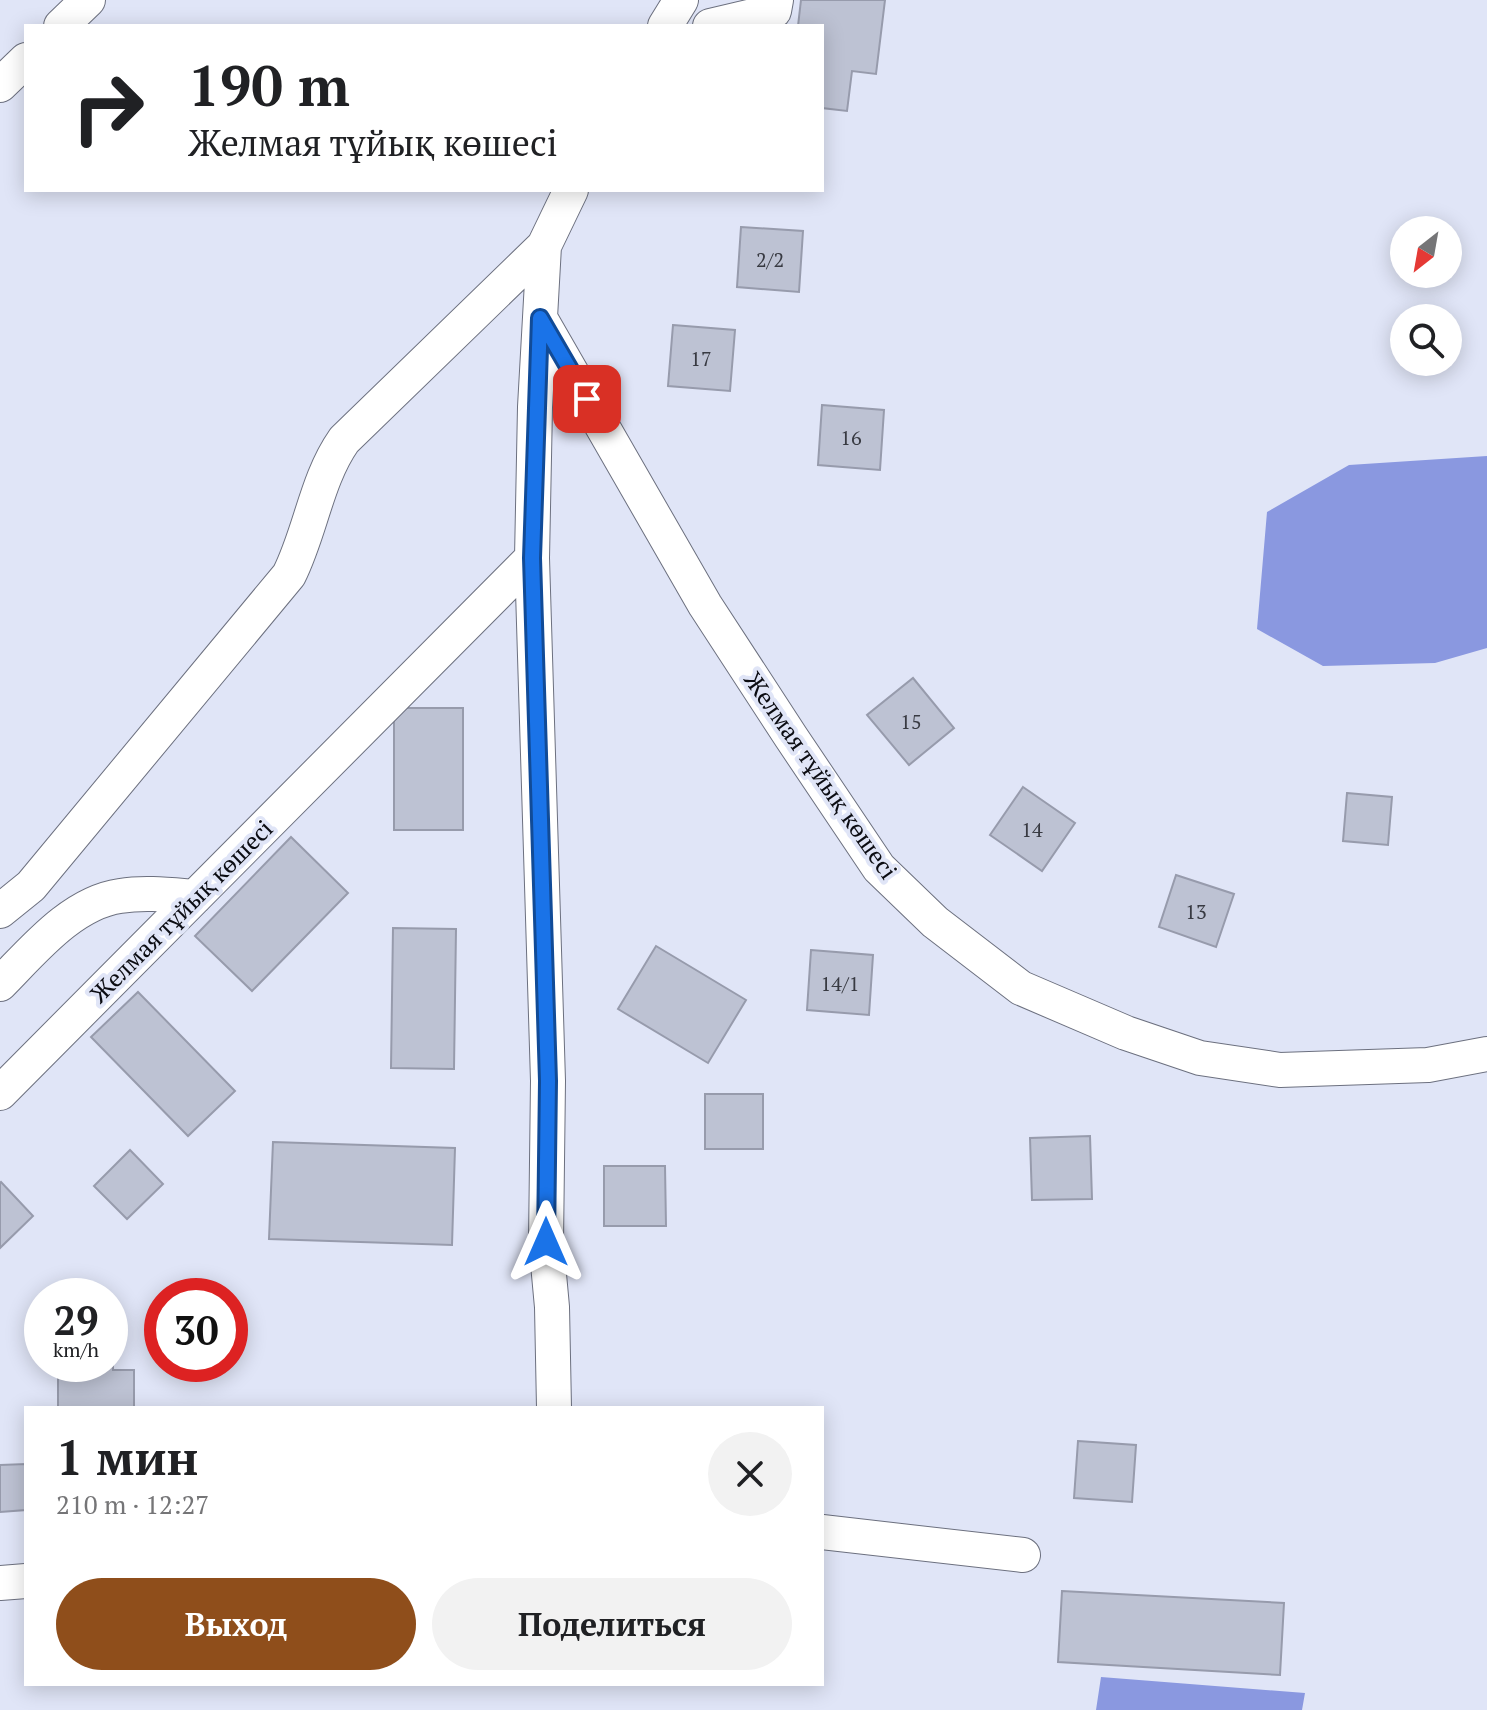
<!DOCTYPE html>
<html lang="ru">
<meta charset="utf-8">
<style>
body{margin:0;font-family:"PT Serif",serif;background:#f2f2f2;color:#202124;height:100vh;display:flex;flex-direction:column;font-size:30px;white-space:nowrap}
*{box-sizing:border-box;margin:0}
p{font-size:26px;color:#757577}
.icon{flex:none;width:44px;height:44px;fill:none;stroke:currentColor;stroke-width:2;stroke-linecap:round;stroke-linejoin:round}
.map{position:relative;flex:1;overflow:hidden}
.details{position:absolute;left:24px;top:1406px;width:800px;height:280px;display:flex;flex-direction:column;background:#fff;border-radius:0px;box-shadow:0 4px 20px #0003}
.details>*{flex:none}
.hud{position:absolute;left:24px;top:24px;width:800px;height:168px;border-radius:0px;box-shadow:0 4px 20px #0003;background:#fff;color:#202124;overflow:hidden}
.needle{width:52px;rotate:211deg}
.controls{position:absolute;left:1390px;top:216px;display:grid;gap:16px}
.controls a{display:grid;place-items:center;width:72px;height:72px;border-radius:50%;background:#fff;box-shadow:0 4px 20px #0003;font-size:40px}
.speed{position:absolute;left:24px;top:1278px;display:flex;gap:16px;font-size:40px;font-weight:700;text-align:center}
.speed>*{display:grid;place-content:center;width:104px;height:104px;border-radius:50%;background:#fff;box-shadow:0 4px 20px #0003;line-height:1}
.speed small{font-size:20px;font-weight:400}
.speed .limit{border:12px solid #d22;background:#fff;color:#111}
.pin{position:absolute;display:grid;place-items:center;width:68px;height:68px;color:#fff;margin:-34px;border-radius:16px;box-shadow:0 4px 12px #0006}
.me{position:absolute;width:88px;margin:-44px;rotate:0deg;stroke-linejoin:round;filter:drop-shadow(0 0 6px #0008)}
.turn{display:flex;align-items:center;gap:28px;height:168px;padding:0 32px;font-size:36px}
.turn .icon{width:104px;height:104px;stroke-width:2.5}
.turn b{display:block;font-size:56px;line-height:68px}
.round{display:grid;place-items:center;flex:none;width:84px;height:84px;border-radius:42px;background:#f2f2f2}
.head{display:flex;align-items:center;justify-content:space-between;height:136px;padding:0 32px}
h1{font-size:48px;font-weight:800;line-height:60px}
.cta{display:flex;gap:16px;margin-top:auto;padding:16px 32px}
.cta a{flex:1;height:92px;border-radius:48px;background:#8f4e1b;color:#fff;font-size:32px;font-weight:800;line-height:92px;text-align:center}
.cta a+a{background:#f2f2f2;color:#202124}
.map>svg:first-child{display:block}
.water{fill:#8a98e0}
.building{fill:#bdc2d3;stroke:#979bac;stroke-width:2}
.lines{fill:none;stroke-linecap:round;stroke-linejoin:round}
.minor-casing{stroke:#6c707f;stroke-width:36}
.minor{stroke:#fff;stroke-width:34}
.route-casing{stroke:#114b97;stroke-width:20}
.route{stroke:#1a73e8;stroke-width:14}
.labels{text-anchor:middle;dominant-baseline:central;stroke-width:8;stroke-linejoin:round;paint-order:stroke}
.number-label{font-size:20px;fill:#383a42}
.street-label{font-size:24px;fill:#0b0c12;stroke:#e0e5f7}
</style>
<div class="map">
<svg width="1487" height="1710" viewBox="0 0 1487 1710">
<rect width="100%" height="100%" fill="#e0e5f7"/>
<path class="water" d="M1487,456V648L1435,663L1323,666L1257,629L1267,512L1349,465Z
M1101,1677L1305,1693L1302,1710H1096Z"/>
<path class="building" d="M801,0H885L876,74L852,71L847,111L822,108V26H798Z
M741,227L803,231L799,292L737,287Z
M673,325L735,330L730,391L668,386Z
M822,405L884,410L880,470L818,465Z
M913,678L954,728L909,765L867,715Z
M394,708H463V830H394Z
M1023,787L1075,823L1042,871L990,835Z
M1347,793L1392,797L1388,845L1343,841Z
M291,837L348,893L252,991L195,936Z
M1176,875L1234,894L1216,947L1159,927Z
M393,928L456,929L454,1069L391,1068Z
M656,946L746,1000L708,1063L618,1009Z
M811,950L873,955L869,1015L807,1010Z
M138,992L235,1091L188,1136L91,1037Z
M705,1094H763V1149H705Z
M1090,1136L1092,1199L1032,1200L1030,1138Z
M273,1142L455,1148L452,1245L269,1239Z
M130,1150L163,1184L127,1219L94,1186Z
M604,1166H665L666,1226H604Z
M1,1182L33,1216L0,1248V1183Z
M110,1351H113V1370H134V1408H58V1371H88V1364H110Z
M1078,1441L1136,1445L1132,1502L1074,1498Z
M26,1464V1510L0,1512V1465Z
M1062,1591L1284,1603L1280,1675L1058,1662Z"/>
<g class="lines">
<g class="minor-casing">
<path id="minor" d="M61,26L88,0
M665,26L681,0
M710,26L774,11L776,0
M0,85L26,60
M540,318L705,605L791,737L879,868L935,922L1021,988L1126,1033L1200,1058L1280,1070L1428,1065L1487,1054
M0,911L31,886L289,575C311,531 316,480 344,440L544,246
M0,984C32,952 71,903 120,896C145,892 170,895 195,897
M0,1093L532,558
M554,1408L552,1307L546,1242L548,1081L532,558L535,407L544,246L571,190
M822,1532L1023,1555
M0,1583L26,1581"/>
</g>
<use href="#minor" class="minor"/>
</g>
<g class="lines">
<g class="route-casing">
<path id="route" d="M546,1242L548,1081L532,558L540,318L587,399"/>
</g>
<use href="#route" class="route"/>
</g>
<g class="labels">
<g class="number-label">
<text x="770" y="259">2/2</text>
<text x="701" y="358">17</text>
<text x="851" y="437">16</text>
<text x="911" y="721">15</text>
<text x="1032" y="829">14</text>
<text x="1196" y="911">13</text>
<text x="840" y="983">14/1</text>
</g>
<g class="street-label">
<text transform="translate(821 775) rotate(55)">Желмая тұйық көшесі</text>
<text transform="translate(181 911) rotate(-45)">Желмая тұйық көшесі</text>
</g>
</g>
</svg>
<div class="controls">
<a><svg class="needle" viewBox="-14 -14 28 28"><path d="M0-13l5 13h-10z" fill="#e53935"/><path d="M0 13l5-13h-10z" fill="#757577"/></svg></a>
<a><svg class="icon" aria-label="search" viewBox="0 0 24 24"><circle cx="10" cy="10" r="6"/><path d="M15 15l6 6"/></svg></a>
</div>
<div class="speed"><div>29<small>km/h</small></div><div class="limit">30</div></div>
<div class="pin" style="left:587px;top:399px;background:#d93025"><svg class="icon" aria-label="arrive" viewBox="0 0 24 24"><path d="M6 21V4h12l-3 4 3 4H6"/></svg></div>
<svg class="me" style="left:546px;top:1242px" viewBox="-20 -20 40 40"><path d="M0-17L14 15 0 8-14 15z" fill="#1a73e8" stroke="#fff" stroke-width="4"/></svg>
<div class="hud">
<div class="turn"><svg class="icon" aria-label="right" viewBox="0 0 24 24"><path d="M7 20v-9h11M14 6l5 5-5 5"/></svg><div><b>190 m</b>Желмая тұйық көшесі</div></div>
</div>
<section class="details">
<div class="head"><div><h1>1 мин</h1><p>210 m · 12:27</p></div><a class="round"><svg class="icon" aria-label="close" viewBox="0 0 24 24"><path d="M6 6l12 12M18 6L6 18"/></svg></a></div>
<div class="cta"><a>Выход</a><a>Поделиться</a></div>
</section>
</div>
